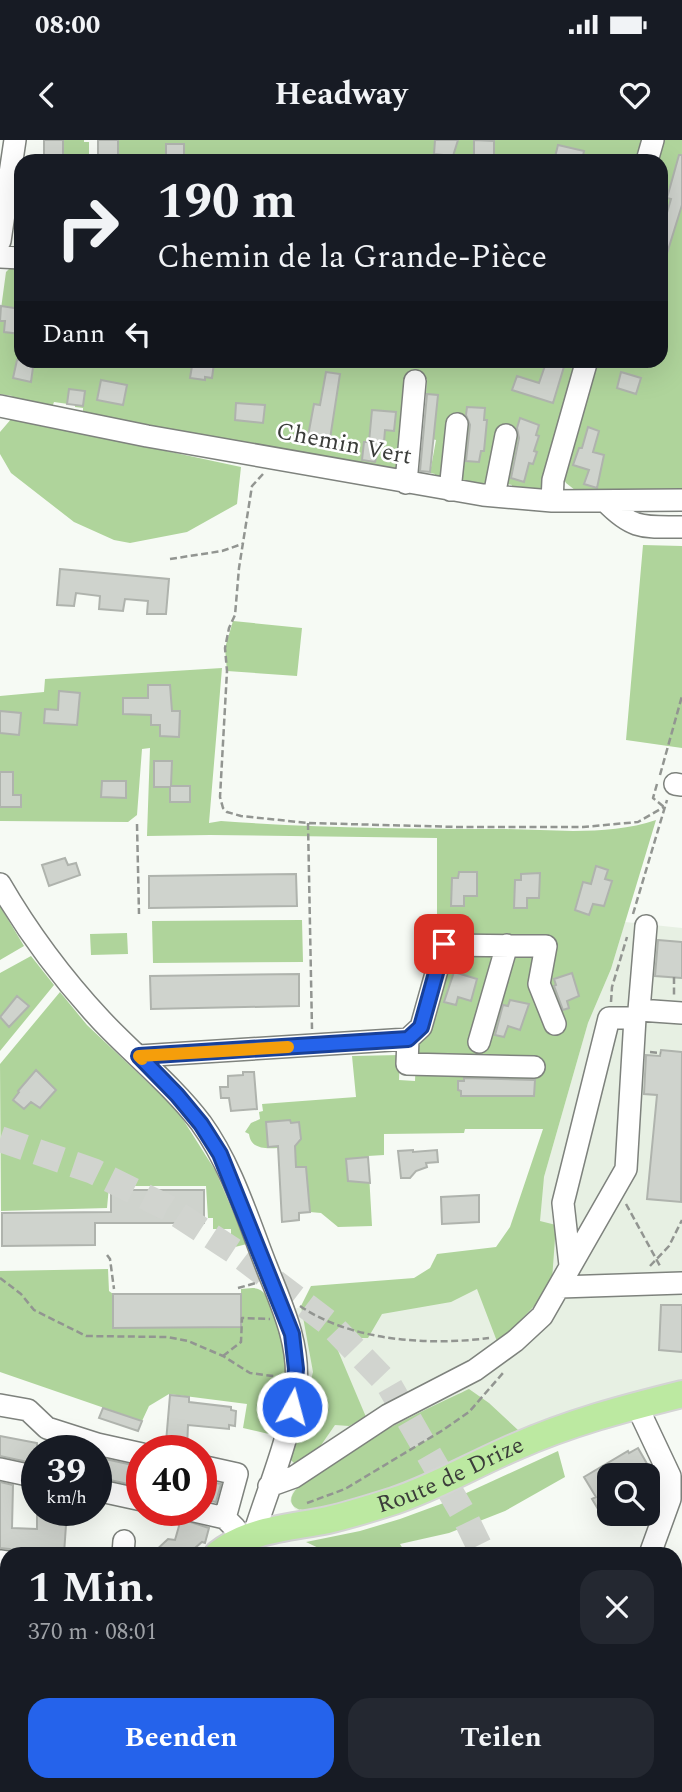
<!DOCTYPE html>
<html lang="de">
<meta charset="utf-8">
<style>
body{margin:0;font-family:Spectral,serif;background:#242831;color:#f1f3f6;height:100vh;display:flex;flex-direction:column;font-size:26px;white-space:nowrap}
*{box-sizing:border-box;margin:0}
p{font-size:23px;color:#9ea1a6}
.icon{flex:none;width:38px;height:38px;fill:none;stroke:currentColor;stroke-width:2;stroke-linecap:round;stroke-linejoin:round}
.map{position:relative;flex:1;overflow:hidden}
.sheet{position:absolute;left:0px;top:1407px;width:682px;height:245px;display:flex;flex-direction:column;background:#171b24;border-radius:21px 21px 0 0;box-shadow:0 7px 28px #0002}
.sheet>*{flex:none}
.banner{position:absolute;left:14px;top:14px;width:654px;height:214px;border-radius:21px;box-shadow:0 7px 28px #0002;background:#171b24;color:#f1f3f6;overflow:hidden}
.controls{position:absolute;left:597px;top:1323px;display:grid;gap:14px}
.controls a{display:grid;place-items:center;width:63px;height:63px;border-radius:14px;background:#171b24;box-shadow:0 7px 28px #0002;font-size:35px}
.speed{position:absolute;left:21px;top:1295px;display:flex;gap:14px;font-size:35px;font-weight:700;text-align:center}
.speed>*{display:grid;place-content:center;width:91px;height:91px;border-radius:50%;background:#171b24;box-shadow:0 7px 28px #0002;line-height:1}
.speed small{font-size:18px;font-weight:400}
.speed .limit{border:10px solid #d22;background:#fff;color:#111}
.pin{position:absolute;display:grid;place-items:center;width:60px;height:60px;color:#fff;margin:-30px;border-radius:14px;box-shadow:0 4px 10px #0006}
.me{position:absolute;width:77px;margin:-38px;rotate:7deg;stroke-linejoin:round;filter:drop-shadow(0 0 5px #0008)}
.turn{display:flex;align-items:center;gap:24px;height:147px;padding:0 28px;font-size:32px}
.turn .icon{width:91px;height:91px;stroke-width:2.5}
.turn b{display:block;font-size:49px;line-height:60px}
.then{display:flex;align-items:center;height:66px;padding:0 28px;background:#0003;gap:14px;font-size:26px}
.round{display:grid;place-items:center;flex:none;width:74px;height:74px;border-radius:21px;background:#242831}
.headline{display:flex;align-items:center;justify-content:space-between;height:119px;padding:0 28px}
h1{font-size:42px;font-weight:700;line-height:52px}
.action{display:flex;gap:14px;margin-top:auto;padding:14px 28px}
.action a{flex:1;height:80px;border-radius:21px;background:#2563eb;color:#fff;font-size:28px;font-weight:700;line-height:80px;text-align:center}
.action a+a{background:#242831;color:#f1f3f6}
.status{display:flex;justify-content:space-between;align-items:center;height:49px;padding:0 35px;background:#171b24;direction:ltr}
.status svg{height:19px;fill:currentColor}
header{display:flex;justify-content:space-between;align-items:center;height:91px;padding:0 28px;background:#171b24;font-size:32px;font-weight:700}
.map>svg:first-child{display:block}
.built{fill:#e7f0e3}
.green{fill:#afd49b}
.building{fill:#cfd3cd;stroke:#afb3ad;stroke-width:2}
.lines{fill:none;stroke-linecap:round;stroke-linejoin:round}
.major-tunnel{stroke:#d1d4cf;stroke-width:26;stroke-dasharray:26 13;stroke-linecap:butt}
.minor-casing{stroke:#7e827d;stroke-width:24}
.major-casing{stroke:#d4d4d4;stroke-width:30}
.path{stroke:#929591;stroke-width:2.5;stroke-dasharray:7 3.5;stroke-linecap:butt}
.minor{stroke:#fff;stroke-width:21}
.major{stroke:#bce9a1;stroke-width:26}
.tram{stroke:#8c8f8b;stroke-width:2}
.route-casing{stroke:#184099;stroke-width:18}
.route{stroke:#2563eb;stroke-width:12}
.slow{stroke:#f59e0b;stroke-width:12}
.labels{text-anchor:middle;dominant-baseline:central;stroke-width:5;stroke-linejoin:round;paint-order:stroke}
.street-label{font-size:24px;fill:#3b3d3a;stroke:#fff}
</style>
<div class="status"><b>08:00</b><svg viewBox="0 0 49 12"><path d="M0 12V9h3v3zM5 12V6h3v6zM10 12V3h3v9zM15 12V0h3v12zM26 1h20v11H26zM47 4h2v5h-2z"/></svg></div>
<header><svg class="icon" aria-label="back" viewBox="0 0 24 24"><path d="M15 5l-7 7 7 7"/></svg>Headway<svg class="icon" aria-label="heart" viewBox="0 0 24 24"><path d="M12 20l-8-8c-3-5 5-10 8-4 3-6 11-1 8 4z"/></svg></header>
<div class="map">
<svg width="682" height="1652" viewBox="0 0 682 1652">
<rect width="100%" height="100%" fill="#f6faf4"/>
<path class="built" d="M625,782L682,788V1243L368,1357L302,1372L295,1369L290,1361L293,1351L303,1340L289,1320L306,1247L305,1209L293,1170L305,1165L518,1139L528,1093L588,883L611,829Z"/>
<path class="green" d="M63,0H84V2H89V21H63Z
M118,0H647L641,21H118Z
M660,0H682V354H580L566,343L562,336L593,226L605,228L607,221L662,220V21H654Z
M19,126H21V220L581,221L542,348L533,355L511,353L512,345L500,343L508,315L513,316L517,297L514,295L516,291L510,289L491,350L454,345L463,303L466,302L468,285L465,284L446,343L434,341L435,334L430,333L436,300L432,299L438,255L426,254L427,239L412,238L402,336L83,276V268L75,267V265L54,262L51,270L14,261L12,256L0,254V176L6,132L10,128Z
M12,278L241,327L237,364L187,392L130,403L114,400L74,382L11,333L0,314V292Z
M643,405L682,406V608L626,600Z
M233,481L302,488L297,536L227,531L225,508Z
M222,528L209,683L221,681C315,688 409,689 503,689C553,690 609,696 656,680L611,829L588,883L544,1037L540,1081L556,1085L552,1140L537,1163L498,1204L477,1149L451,1162L382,1174L368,1198H345L336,1206L366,1277L349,1286L335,1285L317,1311L298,1327L291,1320L313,1232L301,1166L311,1146L414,1138L430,1128L437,1114L496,1107L510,1087L543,989H465L464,993L384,994V1015L368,1016L372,1086L338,1087L321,1073L310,1072L306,1027H296L295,1011L278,1012V1008C265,1009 251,1009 249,994L245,992L251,983L260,979L259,972L263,971L262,964L356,957L352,916L400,915L399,940L415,941L416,916L437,798V698L210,695L147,696L150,608L142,609L137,675L128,682L0,681V556L44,552L45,539Z
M0,766L24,806L0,820Z
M302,780L303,822L153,823L152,781Z
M127,793L128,814L91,815L90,794Z
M31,816L54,845L0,911V833Z
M60,852L87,885L177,970L215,1030L247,1104L231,1108V1089H213V1078H208L206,1046H109L107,1068L1,1071L0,924Z
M108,1129L109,1151L113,1154V1188L241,1187V1149C246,1149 253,1147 258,1149C267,1152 269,1163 273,1171C292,1219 286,1247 273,1295L243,1288L247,1264L169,1254L149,1266L142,1281L0,1232V1131Z
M469,1249L489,1263L518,1290C488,1303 461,1320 432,1333C413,1341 312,1376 298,1369C252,1347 453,1257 469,1249Z
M558,1311L565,1337L505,1371L449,1393L400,1404L406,1414H331L306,1402L360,1391L400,1379L449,1361Z"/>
<path class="building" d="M44,0H63V21H44Z
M98,0H118V21H98Z
M435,0H458L453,16L434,14Z
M474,0L494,1V18L474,17Z
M166,4H184V21H166Z
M558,5L584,11L582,21H554Z
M679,15H682V65L664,123H662V90L671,59L667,58Z
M1,166L21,169V194L4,192L5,181H0Z
M17,220H34L31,242L13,238Z
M193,220L214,223L212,238L205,237V240L190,238Z
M547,220H566L553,263L512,250L517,236L539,243Z
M326,232L340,234L330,299L308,296L314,264L320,265Z
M621,232L641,238L636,254L617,248Z
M101,240L127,245L123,265L97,260Z
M69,249L85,251L83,266L67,264Z
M427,254L438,255L430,332L420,331Z
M236,263L265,265L263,283L235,280Z
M467,267L485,268L484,280H487L484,311H481L479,322L466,321L470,285L466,275Z
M372,270L396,272L394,291L385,290L384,302L381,301L375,322L362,320L364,302H369Z
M520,278L539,285L536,295L539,296L534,311L537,312L533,324L529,323L524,342L511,338L519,298L517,288Z
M588,287L599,291L593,312L604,315L597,348L584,344L589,330L573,325L579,308H582Z
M60,429L169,439L166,474H147L148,461L125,459L123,471L99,469L100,456L76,453L74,466L57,465Z
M148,545H170L172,571H180L179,597L160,596V585H151V575L123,574V558H148Z
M59,551L80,553L77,585L44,583L45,569L58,570Z
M0,571L21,573L19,595L0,593Z
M154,621H172L171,646H190V662H170V647H154Z
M0,632H13V655H21V667H0Z
M102,641H126V658L101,657Z
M65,718L68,725L76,723L80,735L49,746L42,725Z
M596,726L608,730L605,739L612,741L604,766L593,764L589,775L575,770L583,742L591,744Z
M459,732H477V756H464V766H451L452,738H458Z
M540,733L539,758H527V768H514L515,740H521V734Z
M296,734L297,766L149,768V736Z
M658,800L682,802V838L655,836Z
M454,832L477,839L471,861L458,857L456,865L444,862Z
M572,833L579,856L567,861L569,868L563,870L554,846L556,845L554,839Z
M299,834V866L151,869L150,836Z
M17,856L29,866L9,887L0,877Z
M510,860L529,864L520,890L508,886L504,897L495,895L503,865L508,866Z
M661,910L682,912L681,1062L647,1059L657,955L644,954L646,915L660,916Z
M36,930L56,950L40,968L31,962L24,969L13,960L19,952L18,951Z
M243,932H254L257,969L231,971L229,958H221L220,947H228V936L243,935Z
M464,938L535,940L534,956H461V951L458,950V941H464Z
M290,980L291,983L299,982L301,999L295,1006L296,1027H306L310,1072L299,1073V1080L282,1082L278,1006L268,1007L266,982Z
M413,1010V1012L437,1010L438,1022L426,1023L427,1027L416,1031L410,1038H401L398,1011Z
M368,1017L370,1043L348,1041L346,1019Z
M111,1050H204V1083H95V1105L2,1106V1073L111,1072Z
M479,1055V1082L442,1084L441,1057Z
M113,1154H241V1187L113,1188Z
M661,1165H682V1212L659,1210Z
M170,1255L189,1257V1262L231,1267V1270L236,1271L235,1286L229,1285V1289L188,1285L187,1309L166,1302Z
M103,1268L142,1281L138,1291L99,1278Z
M0,1296L37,1303V1324L0,1316Z
M638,1308L650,1329L641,1335H609V1362L598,1369L592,1359L596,1357L584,1337L628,1311L629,1313Z
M96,1317L142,1327V1347L96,1337Z
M201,1340L221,1344L216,1362L201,1359Z
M0,1342L13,1345L12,1388L37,1389V1370H67L64,1414H17L10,1409L0,1408Z
M181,1379L209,1388L205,1403L202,1402L188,1414H152L168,1399L175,1400Z"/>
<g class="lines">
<path class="major-tunnel" d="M0,999L93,1031L168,1068L234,1111L330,1184L389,1245L465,1377L483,1414"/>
<g class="minor-casing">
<path id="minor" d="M647,21L653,0
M0,101L15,0
M0,117L21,118
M0,266L147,296L483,355L552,361L682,360
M406,343L415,241
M450,350L457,284
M494,356L506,295
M552,361L553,340L587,220
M605,361C633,390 643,387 682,387
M675,644L682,645
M0,744C29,794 62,838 101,880C134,915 172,945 201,983C232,1026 248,1080 267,1128C282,1166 300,1204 296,1246C291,1296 269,1346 254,1394
M639,870L682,873
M635,878L639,870L646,786
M408,899L407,924L534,927
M479,902L507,805
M139,916L408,899L421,887L444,805L546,806L539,844L555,884
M560,1147L682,1143
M636,1264L670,1336V1359L650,1414
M0,1265L28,1270L47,1288L97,1304L142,1314
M201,1326L237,1334L225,1378
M0,1329L37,1337
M269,1346L294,1337L388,1275L475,1230L515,1201L542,1176L626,1029L635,878H609L563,1063L570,1125
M96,1350L142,1360
M190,1370L225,1378L235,1388
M123,1414L124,1401
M0,1421L7,1422
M0,1472L7,1476
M0,1610L7,1603
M355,1652L358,1645"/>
</g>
<g class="major-casing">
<g id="major">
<path id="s1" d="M218,1414C250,1389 289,1388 328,1380C350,1375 372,1368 394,1361C436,1347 475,1324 515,1307C569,1283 625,1268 682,1254"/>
<path d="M386,1645L410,1652"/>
<path d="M456,1645L480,1652"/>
<path d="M565,1645L568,1652"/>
<path d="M589,1645L593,1652"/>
<path d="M51,1652L59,1645"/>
<path d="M540,1652L544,1645"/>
</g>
</g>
<path class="path" d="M263,334L252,346L239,428L235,475L229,488L225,508L227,531L220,657L223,668L227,672L241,676L308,683L459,687H583L638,682L664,667
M170,419L222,411L242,404
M660,635L682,556
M657,644L653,658L664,667
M308,683L312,889
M137,684L139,774
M633,774L667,660
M674,837V855
M611,862L612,847L627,797
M650,912L661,913
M626,1064L660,1126
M107,1115L110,1119L114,1149
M650,1126L669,1106L682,1080
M0,1138L21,1154L34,1170L86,1196L167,1197L188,1201L223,1216L250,1233L280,1237
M238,1148L256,1143
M300,1166C351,1201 429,1206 489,1198
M223,1216L241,1202L242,1178L270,1179
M307,1363L345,1349L443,1290L469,1272L503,1233
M676,1589L682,1591
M637,1645L641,1652"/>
<use href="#minor" class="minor"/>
<use href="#major" class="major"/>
<path class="tram" d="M0,1468L7,1472
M404,1645L429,1652
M427,1645L451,1652"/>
</g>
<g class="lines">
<g class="route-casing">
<path id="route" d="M292,1267L296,1229L292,1194L220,1014L201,984L177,955L139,916L408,899L421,887L444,804"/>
</g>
<use href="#route" class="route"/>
<path class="slow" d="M142,919L139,916L288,907"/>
</g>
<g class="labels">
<g class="street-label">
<text transform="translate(344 304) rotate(11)">Chemin Vert</text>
<text stroke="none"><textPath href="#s1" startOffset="247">Route de Drize</textPath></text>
</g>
</g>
</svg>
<div class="controls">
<a><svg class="icon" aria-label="search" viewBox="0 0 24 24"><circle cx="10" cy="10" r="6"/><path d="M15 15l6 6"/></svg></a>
</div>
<div class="speed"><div>39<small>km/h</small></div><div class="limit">40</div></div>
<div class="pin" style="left:444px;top:804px;background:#d93025"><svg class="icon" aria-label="arrive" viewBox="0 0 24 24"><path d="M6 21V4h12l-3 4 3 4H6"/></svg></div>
<svg class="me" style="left:292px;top:1267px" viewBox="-20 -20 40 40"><circle r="17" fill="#2563eb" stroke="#fff" stroke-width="3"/><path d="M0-11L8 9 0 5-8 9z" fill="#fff"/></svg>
<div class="banner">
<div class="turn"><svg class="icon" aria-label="right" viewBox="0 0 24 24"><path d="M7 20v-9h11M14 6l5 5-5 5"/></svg><div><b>190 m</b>Chemin de la Grande-Pièce</div></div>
<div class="then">Dann<svg class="icon" aria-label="left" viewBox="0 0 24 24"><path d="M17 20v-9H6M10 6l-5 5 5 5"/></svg></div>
</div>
<section class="sheet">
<div class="headline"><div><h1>1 Min.</h1><p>370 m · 08:01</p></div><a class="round"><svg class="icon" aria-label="close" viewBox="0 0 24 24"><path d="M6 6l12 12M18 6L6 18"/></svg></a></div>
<div class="action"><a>Beenden</a><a>Teilen</a></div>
</section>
</div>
